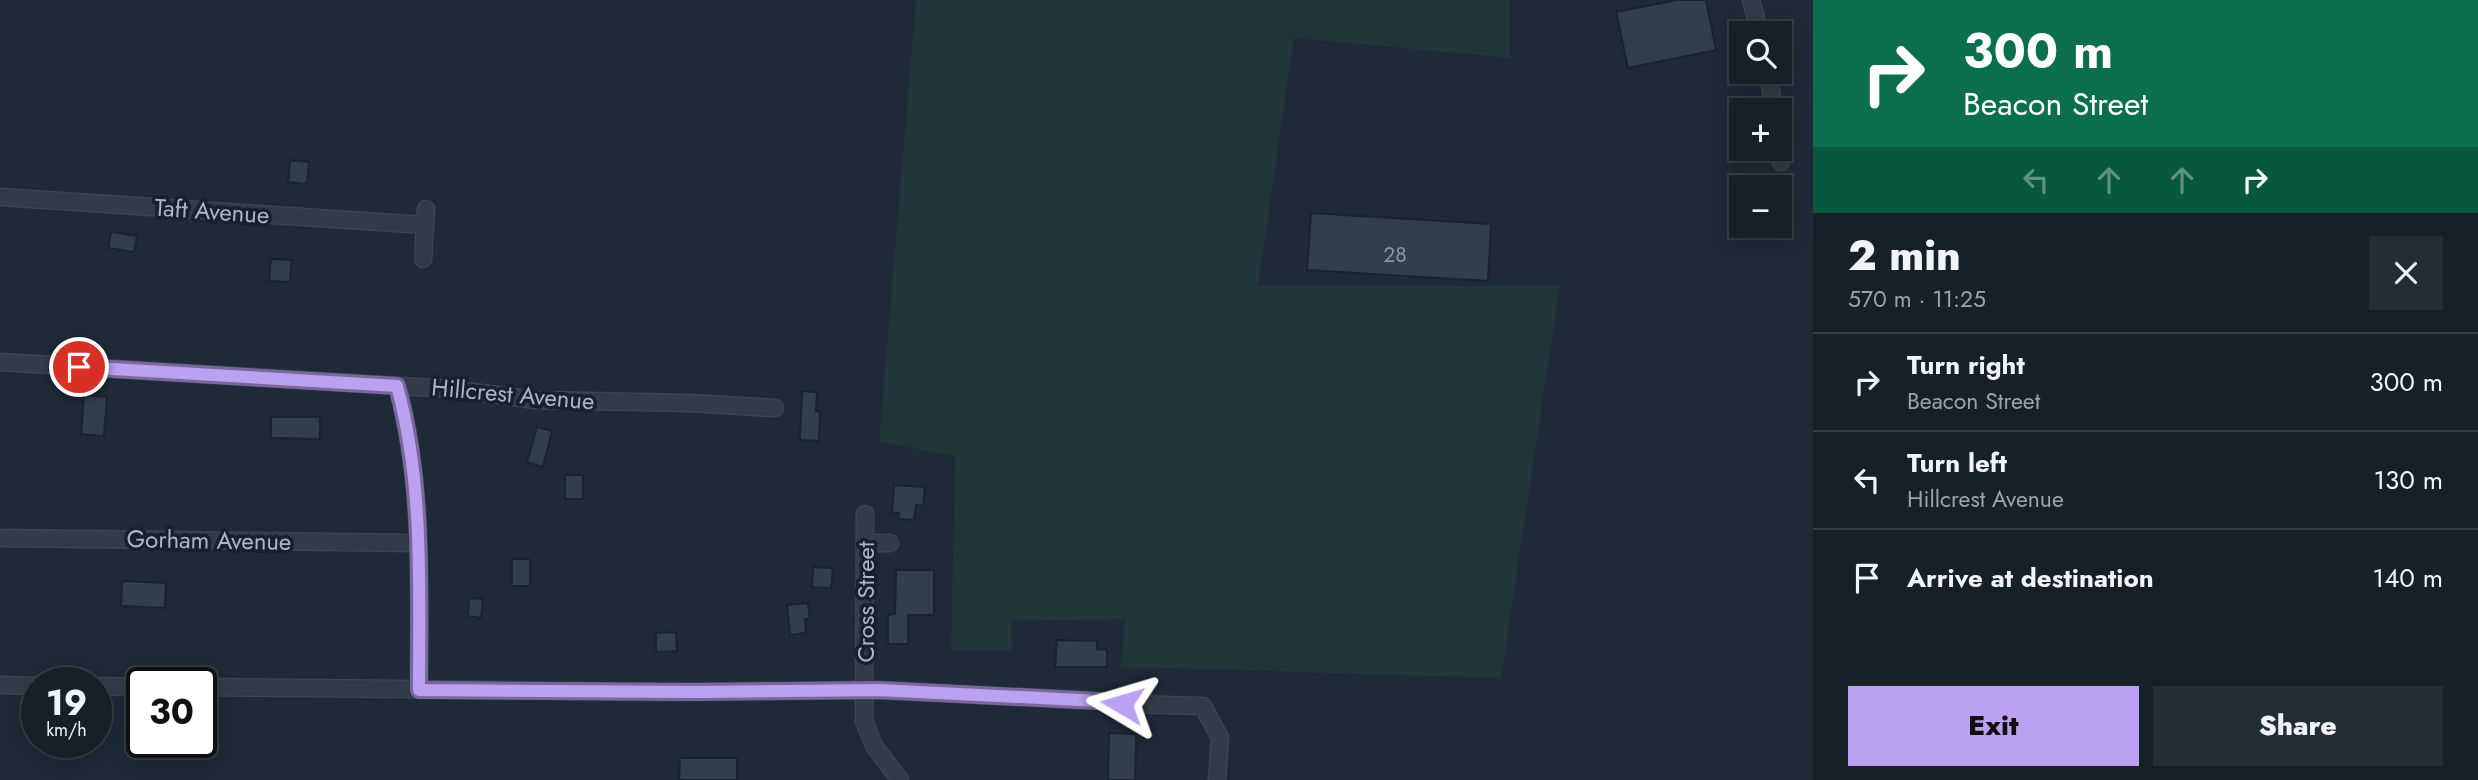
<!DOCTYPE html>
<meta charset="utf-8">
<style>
body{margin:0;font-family:Jost,sans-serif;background:#232d35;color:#f1f3f6;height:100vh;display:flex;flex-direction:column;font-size:26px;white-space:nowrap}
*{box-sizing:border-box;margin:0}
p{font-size:23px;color:#9ea3a8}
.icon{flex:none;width:38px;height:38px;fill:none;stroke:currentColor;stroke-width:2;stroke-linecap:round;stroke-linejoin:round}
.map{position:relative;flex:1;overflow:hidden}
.drawer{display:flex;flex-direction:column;background:#162029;width:665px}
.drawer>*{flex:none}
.banner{background:#0b6e4f;color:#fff;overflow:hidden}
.fabs{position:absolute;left:1729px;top:21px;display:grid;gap:14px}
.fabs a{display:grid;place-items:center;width:63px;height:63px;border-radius:0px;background:#162029;box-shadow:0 4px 18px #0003,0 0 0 2px #353e46;font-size:35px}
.speed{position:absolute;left:21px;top:667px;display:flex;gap:14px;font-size:35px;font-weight:700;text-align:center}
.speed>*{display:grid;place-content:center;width:91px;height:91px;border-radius:50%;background:#162029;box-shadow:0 4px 18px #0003,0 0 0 2px #353e46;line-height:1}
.speed small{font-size:18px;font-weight:400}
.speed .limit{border:4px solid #111;border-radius:10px;background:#fff;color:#111}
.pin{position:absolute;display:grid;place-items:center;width:60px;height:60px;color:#fff;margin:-30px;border:4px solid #fff;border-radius:50%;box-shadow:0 2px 7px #0007}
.me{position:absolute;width:77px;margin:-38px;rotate:277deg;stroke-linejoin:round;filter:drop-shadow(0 0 5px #0008)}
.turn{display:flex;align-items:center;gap:24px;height:147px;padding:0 35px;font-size:32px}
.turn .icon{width:91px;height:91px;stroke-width:2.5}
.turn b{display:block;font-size:49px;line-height:60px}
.lanes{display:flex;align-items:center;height:66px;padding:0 35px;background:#0003;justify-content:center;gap:35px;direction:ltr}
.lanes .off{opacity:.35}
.round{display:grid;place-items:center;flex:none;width:74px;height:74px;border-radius:0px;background:#232d35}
.overview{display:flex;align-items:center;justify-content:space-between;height:119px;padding:0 35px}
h1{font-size:42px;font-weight:800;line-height:52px}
.cta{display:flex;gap:14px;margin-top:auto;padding:14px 35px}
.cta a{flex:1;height:80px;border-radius:0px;background:#bca0f2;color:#111;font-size:28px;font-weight:800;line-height:80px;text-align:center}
.cta a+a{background:#232d35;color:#f1f3f6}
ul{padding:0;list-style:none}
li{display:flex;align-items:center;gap:21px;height:98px;padding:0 35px;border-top:2px solid #353e46}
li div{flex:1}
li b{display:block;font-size:26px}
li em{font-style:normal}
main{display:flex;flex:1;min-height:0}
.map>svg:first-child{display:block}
.green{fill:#203638}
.building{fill:#303e4e;stroke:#19222e;stroke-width:2}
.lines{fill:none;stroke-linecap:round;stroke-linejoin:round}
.minor-casing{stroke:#3b4451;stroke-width:19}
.minor{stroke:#323b47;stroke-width:16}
.route-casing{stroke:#7a689d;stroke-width:18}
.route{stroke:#bca0f2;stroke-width:12}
.labels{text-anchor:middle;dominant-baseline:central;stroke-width:7;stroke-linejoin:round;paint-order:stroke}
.number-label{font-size:21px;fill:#8a96a5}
.street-label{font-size:24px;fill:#abb6c5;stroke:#17202c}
</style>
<main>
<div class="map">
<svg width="1813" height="780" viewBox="0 0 1813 780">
<rect width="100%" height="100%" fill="#1e2a37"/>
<path class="green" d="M916,0H1510V58L1294,38L1258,286H1560L1501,678L1121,667L1125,619L1011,621L1012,650H951L955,456L879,442Z"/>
<path class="building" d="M1677,0H1706L1716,50L1628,68L1616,12Z
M290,160L309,162L307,184L288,182Z
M1311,213L1491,224L1488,281L1307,270Z
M111,232L137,236L134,252L108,248Z
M271,259L292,260L290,282L269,281Z
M802,391L817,392L816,411L820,412L819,441L800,440Z
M84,395L107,397L104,436L81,434Z
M271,417H320V439L271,438Z
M537,427L552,431L543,467L527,462Z
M565,475H583V499H565Z
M894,485L925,487L923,506L916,505L914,520L898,519L899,513H892Z
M512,559H530V586H512Z
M813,567L833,568L831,588L812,587Z
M896,570H934V615H908V644H888V615L895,614Z
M122,581L166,583L165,608L121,606Z
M469,598L483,599L481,618L468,616Z
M808,603L810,618L805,619L806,633L790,635L787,605Z
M676,632L677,651L656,652V633Z
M1057,640L1097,641V649L1107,650V667H1055Z
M1109,733L1136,734L1135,780H1108Z
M680,758H737V780H679Z"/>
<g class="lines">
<g class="minor-casing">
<path id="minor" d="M1751,0L1760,33
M1768,72L1774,110
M1779,149L1781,162
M0,197L425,225
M423,259L426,209
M0,362L450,389L535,400L689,403L775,408
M397,386C424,483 419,589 419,690
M865,514L864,721L874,746L900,780
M0,538L417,543
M865,543H890
M0,685L37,686
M96,686L142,687
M201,687L660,692L879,690L1099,701L1122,704L1203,706L1220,738L1217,780"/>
</g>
<use href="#minor" class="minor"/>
</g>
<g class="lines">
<g class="route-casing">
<path id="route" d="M79,367L397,386C424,484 419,589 419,690L697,692L879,690L1099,701L1122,704"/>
</g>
<use href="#route" class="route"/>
</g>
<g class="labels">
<g class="number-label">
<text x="1395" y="255">28</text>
</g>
<g class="street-label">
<text transform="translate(212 211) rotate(4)">Taft Avenue</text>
<text transform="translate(513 394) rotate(5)">Hillcrest Avenue</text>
<text transform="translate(209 540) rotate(1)">Gorham Avenue</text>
<text transform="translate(865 602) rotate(-90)">Cross Street</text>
</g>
</g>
</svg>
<div class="fabs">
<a><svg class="icon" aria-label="search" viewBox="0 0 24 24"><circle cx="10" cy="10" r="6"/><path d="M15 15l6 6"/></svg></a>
<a>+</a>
<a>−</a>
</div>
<div class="speed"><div>19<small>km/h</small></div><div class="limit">30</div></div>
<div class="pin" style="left:79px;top:367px;background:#d93025"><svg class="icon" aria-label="arrive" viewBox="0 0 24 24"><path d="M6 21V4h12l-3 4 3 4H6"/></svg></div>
<svg class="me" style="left:1122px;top:704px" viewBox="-20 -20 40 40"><path d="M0-17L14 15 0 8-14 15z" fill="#bca0f2" stroke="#fff" stroke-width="4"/></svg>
</div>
<section class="drawer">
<div class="banner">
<div class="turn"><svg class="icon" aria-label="right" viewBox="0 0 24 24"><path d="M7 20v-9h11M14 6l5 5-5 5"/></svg><div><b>300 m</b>Beacon Street</div></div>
<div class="lanes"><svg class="icon off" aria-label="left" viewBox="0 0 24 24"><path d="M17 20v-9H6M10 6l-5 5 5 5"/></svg><svg class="icon off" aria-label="ahead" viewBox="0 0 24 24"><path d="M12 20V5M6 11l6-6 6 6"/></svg><svg class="icon off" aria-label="ahead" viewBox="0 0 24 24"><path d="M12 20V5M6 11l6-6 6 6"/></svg><svg class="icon" aria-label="right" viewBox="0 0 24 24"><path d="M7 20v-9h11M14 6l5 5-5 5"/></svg></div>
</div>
<div class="overview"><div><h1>2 min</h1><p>570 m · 11:25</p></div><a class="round"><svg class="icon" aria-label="close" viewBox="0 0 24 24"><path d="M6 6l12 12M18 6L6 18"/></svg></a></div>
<ul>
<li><svg class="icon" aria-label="right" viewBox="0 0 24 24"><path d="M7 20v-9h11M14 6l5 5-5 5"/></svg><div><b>Turn right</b><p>Beacon Street</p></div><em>300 m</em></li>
<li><svg class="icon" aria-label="left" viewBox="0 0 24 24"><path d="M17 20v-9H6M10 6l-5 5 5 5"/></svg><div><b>Turn left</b><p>Hillcrest Avenue</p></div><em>130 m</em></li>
<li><svg class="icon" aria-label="arrive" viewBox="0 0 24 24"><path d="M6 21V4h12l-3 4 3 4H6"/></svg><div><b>Arrive at destination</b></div><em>140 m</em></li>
</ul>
<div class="cta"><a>Exit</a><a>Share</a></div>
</section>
</main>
